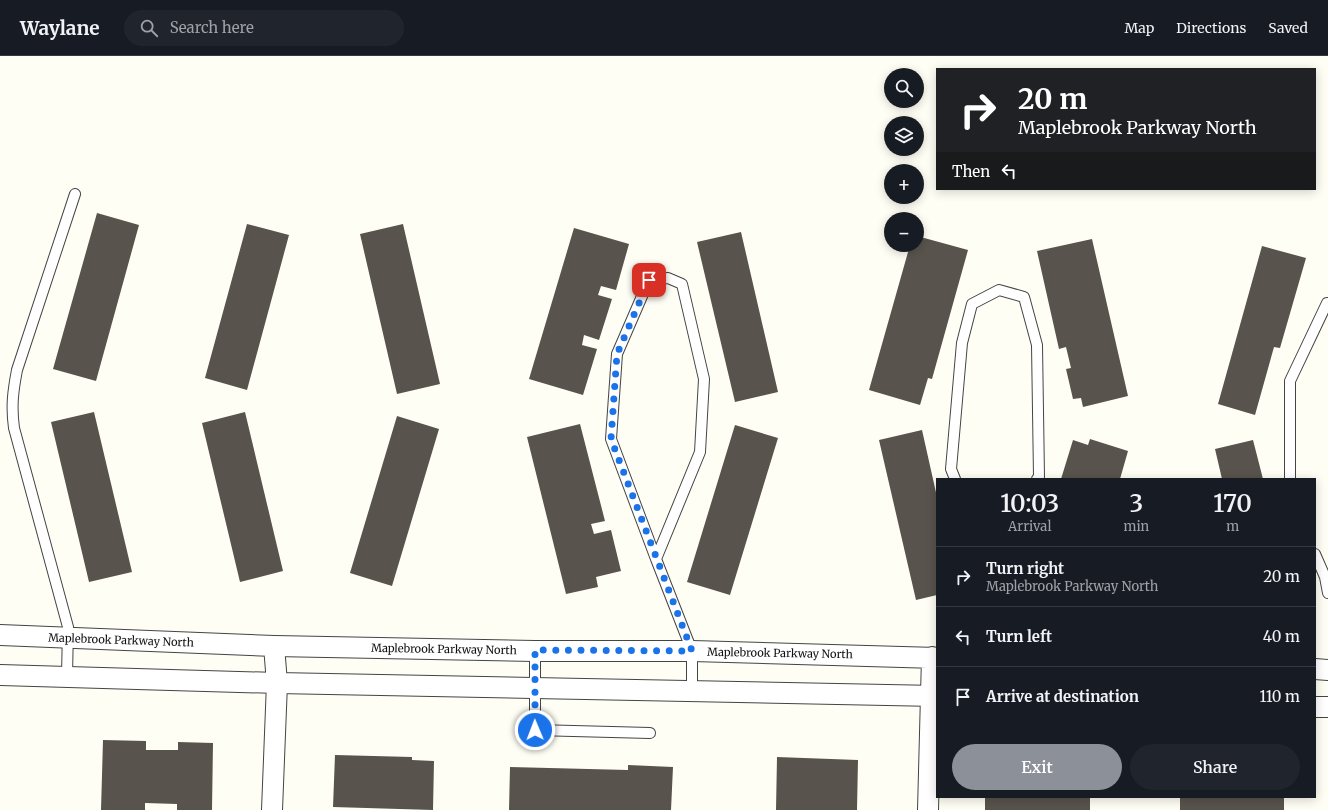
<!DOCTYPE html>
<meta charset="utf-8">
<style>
body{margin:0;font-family:Merriweather,serif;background:#20242c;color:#f1f3f6;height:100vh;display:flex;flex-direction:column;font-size:15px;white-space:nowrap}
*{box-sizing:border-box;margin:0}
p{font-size:13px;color:#9ea1a6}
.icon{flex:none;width:22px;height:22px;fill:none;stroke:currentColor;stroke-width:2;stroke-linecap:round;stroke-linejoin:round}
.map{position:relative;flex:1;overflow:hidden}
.panel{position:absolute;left:936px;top:422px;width:380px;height:320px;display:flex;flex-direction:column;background:#171b24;border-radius:0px;box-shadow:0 2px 10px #0003}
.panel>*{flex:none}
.hud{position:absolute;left:936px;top:12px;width:380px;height:122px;border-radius:0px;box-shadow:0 2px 10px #0003;background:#202124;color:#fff;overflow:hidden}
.tools{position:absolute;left:884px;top:12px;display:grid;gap:8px}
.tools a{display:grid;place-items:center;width:40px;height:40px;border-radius:50%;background:#171b24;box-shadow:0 2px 10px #0003;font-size:20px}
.pin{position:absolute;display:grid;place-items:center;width:34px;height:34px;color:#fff;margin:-17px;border-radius:8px;box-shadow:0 2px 6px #0006}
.me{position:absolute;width:44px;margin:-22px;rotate:359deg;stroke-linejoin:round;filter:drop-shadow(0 0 3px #0008)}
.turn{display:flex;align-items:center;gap:14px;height:84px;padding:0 16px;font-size:18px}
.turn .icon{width:52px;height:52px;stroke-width:2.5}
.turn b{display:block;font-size:28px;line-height:34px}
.then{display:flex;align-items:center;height:38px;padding:0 16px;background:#0003;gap:8px;font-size:15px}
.eta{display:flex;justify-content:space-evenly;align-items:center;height:68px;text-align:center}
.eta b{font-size:24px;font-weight:600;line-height:28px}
.action{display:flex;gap:8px;margin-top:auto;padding:8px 16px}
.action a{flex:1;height:46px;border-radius:24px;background:#8c9099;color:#fff;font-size:16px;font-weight:600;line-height:46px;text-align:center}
.action a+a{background:#20242c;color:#f1f3f6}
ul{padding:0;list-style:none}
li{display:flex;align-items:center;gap:12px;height:60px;padding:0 16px;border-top:1px solid #363941}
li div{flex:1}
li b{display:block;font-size:15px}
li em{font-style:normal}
header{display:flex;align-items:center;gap:24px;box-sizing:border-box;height:56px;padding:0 20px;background:#171b24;border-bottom:1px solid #363941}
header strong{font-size:19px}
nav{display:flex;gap:22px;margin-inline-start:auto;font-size:14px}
.search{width:280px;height:36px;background:#20242c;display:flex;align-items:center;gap:10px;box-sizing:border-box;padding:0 14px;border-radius:22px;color:#9ea1a6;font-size:15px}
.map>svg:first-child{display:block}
.building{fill:#59534d}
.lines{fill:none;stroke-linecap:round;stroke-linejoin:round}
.lane-casing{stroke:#444;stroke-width:12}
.street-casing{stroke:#444;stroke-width:22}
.lane{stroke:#fff;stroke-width:10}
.street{stroke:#fff;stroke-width:20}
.route{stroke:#1a73e8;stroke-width:7;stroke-dasharray:0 12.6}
.labels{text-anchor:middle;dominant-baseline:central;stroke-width:4;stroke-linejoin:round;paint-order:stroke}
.street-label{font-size:11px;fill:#111;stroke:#fff}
</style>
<header>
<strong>Waylane</strong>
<div class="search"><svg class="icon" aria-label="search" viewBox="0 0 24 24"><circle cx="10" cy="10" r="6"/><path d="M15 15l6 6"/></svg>Search here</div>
<nav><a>Map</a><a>Directions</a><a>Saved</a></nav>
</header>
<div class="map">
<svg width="1328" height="754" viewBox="0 0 1328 754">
<rect width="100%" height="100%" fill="#fffef5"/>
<path class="building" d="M97,157L139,169L96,325L53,313Z
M247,168L289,179L247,334L205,322Z
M403,168L440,328L397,338L360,178Z
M574,172L629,188L616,234L601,230L598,239L612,243L599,284L584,279L582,289L597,293L583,339L529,323Z
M741,176L778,336L735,346L697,186Z
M917,180L968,194L932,323L928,322L920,349L869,334L910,189H917Z
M1092,183L1128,340L1083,351L1081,342L1073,343L1066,313L1071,312L1066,291L1059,293L1037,195Z
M1262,190L1306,202L1280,292L1274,291L1255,359L1218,348Z
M94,356L132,516L89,526L51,366Z
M245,356L283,515L240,526L202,367Z
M397,360L439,373L392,530L350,517Z
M580,368L605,465L591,468L594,478L611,474L621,515L596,521L598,531L566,538L527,381Z
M735,369L778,382L730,539L687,526Z
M922,374L937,441V539L916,544L879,384Z
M1090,383L1128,395L1120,423H1061L1073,384L1088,389Z
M1253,384L1263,423H1222L1215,393Z
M103,684L146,685V694H178V686L213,687L212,754H177V748L145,747V754H101Z
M335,699L412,701V704L434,705L433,754L333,751Z
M777,701L858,704L857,754H776Z
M628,709L673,711L671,754H509L510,711L628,714Z
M985,741H1090V754H985Z
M1180,741H1284V754H1180Z"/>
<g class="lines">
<g class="lane-casing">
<path id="lane" d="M955,423L951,413L962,287L972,248L999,234L1024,241L1037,289L1039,421L1037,423
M1290,423V325L1327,247H1328
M1315,498L1325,521L1328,537
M656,503L611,383L617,298L649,224L668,222L682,228L704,323L700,396L656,503L692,595V635
M535,595V674L650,677
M67,620L68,571L14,372C11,350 13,335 17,314L75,138"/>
</g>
<g class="street-casing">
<path id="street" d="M0,579L274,590L535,595H692L937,602
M1315,613L1328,614
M0,619L277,627L937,640
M1315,651H1328
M272,754L277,627L274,590
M928,754L932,601"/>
</g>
<use href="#lane" class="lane"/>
<use href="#street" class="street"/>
</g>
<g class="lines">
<path class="route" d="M535,674V594L692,595L611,383L617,298L649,224"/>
</g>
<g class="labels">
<g class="street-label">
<text transform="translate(121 584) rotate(2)">Maplebrook Parkway North</text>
<text transform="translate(444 593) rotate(1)">Maplebrook Parkway North</text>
<text transform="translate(780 597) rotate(1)">Maplebrook Parkway North</text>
</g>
</g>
</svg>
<div class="tools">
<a><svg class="icon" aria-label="search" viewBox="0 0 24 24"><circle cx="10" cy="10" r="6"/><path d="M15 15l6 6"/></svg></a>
<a><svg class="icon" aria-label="layers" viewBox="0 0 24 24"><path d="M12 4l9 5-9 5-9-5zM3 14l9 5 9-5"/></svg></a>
<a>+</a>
<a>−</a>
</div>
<div class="pin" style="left:649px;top:224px;background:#d93025"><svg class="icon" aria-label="arrive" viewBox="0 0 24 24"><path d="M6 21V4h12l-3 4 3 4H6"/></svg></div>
<svg class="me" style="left:535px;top:674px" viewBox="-20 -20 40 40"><circle r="17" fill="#1a73e8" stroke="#fff" stroke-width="3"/><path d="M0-11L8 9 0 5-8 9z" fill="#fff"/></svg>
<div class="hud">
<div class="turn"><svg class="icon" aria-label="right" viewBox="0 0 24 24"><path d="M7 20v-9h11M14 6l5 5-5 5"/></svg><div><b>20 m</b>Maplebrook Parkway North</div></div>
<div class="then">Then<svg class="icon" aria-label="left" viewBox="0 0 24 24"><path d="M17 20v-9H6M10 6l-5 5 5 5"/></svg></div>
</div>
<section class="panel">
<div class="eta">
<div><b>10:03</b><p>Arrival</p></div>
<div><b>3</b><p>min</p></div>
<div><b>170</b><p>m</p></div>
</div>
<ul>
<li><svg class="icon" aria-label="right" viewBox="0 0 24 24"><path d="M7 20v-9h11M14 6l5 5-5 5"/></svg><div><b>Turn right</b><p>Maplebrook Parkway North</p></div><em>20 m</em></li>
<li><svg class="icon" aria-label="left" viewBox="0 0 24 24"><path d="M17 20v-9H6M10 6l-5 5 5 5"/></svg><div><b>Turn left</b></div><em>40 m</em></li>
<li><svg class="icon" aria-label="arrive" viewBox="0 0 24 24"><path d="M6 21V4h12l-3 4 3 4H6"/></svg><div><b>Arrive at destination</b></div><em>110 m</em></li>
</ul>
<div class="action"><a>Exit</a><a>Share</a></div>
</section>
</div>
